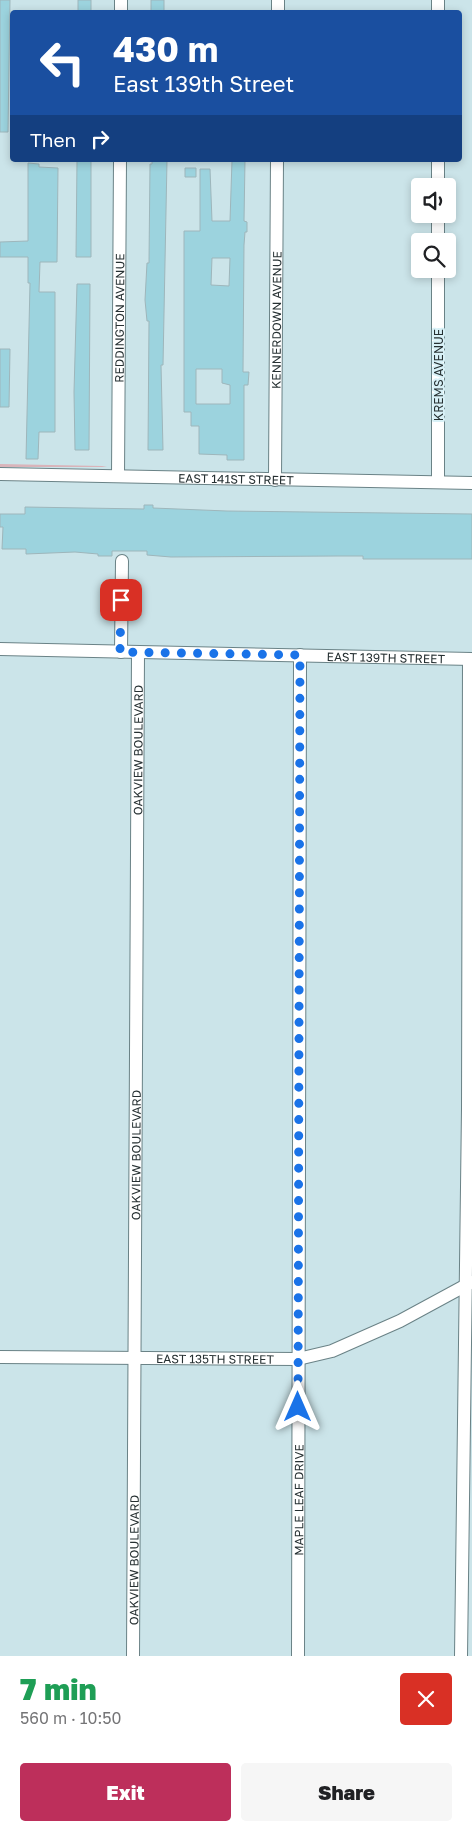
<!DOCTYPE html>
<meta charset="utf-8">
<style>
body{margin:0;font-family:"Golos Text",sans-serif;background:#f6f6f6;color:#202124;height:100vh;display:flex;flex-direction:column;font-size:19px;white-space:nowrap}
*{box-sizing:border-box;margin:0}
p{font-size:16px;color:#757577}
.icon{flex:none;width:28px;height:28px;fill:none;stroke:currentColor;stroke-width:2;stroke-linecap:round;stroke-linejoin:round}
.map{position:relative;height:1656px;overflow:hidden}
.panel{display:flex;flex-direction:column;background:#fff;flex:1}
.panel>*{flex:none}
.guide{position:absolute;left:10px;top:10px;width:452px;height:152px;border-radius:5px;box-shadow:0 2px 8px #0003;background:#1a4fa0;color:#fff;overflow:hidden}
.fabs{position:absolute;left:411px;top:178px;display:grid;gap:10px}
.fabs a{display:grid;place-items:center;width:45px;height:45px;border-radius:5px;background:#fff;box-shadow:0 2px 8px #0003;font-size:25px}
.pin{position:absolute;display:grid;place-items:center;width:42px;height:42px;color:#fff;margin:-21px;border-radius:10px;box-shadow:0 2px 8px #0006}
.me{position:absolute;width:55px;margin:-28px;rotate:0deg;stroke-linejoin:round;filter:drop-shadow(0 0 4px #0008)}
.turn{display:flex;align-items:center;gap:18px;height:105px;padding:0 20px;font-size:22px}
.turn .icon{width:65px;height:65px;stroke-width:2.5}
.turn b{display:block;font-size:35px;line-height:42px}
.then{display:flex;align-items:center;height:48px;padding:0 20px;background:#0003;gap:10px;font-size:19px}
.round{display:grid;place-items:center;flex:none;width:52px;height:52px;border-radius:5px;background:#f6f6f6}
.summary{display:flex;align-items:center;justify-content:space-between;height:85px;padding:0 20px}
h1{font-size:30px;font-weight:800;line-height:38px;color:#1e9e55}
.button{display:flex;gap:10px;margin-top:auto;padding:10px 20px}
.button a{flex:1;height:58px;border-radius:5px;background:#bd2f5b;color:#fff;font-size:20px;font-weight:800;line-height:58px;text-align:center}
.button a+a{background:#f6f6f6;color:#202124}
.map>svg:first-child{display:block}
.green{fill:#d9b4ba}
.building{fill:#9cd3de;stroke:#9eb6bb;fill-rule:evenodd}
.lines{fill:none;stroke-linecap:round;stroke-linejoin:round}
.street-casing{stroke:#6a8286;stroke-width:14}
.street{stroke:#fff;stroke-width:12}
.route{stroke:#1a73e8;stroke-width:9;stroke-dasharray:0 16.2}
.labels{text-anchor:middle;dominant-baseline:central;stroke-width:4;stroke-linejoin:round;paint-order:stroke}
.street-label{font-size:12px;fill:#263032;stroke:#d8f1f7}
</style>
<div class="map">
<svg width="472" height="1656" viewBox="0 0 472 1656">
<rect width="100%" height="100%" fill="#cbe4e9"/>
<path class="green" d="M0,464L102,466L107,467H0Z"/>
<path class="building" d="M0,0H10L8,132H0Z
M78,0H91V12H78Z
M151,0H164V12H151Z
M77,160H91V257H76Z
M152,160H167L163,365H161L163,450H148L149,321H147L145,300L147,263H149L150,164H152Z
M232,160H245L244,221L247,222V232H245L244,245L243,372H249L248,385H244V460H227V455L199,454V426H191V412H184V231H200V169H210L212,221H230ZM212,258H230L229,286L211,285ZM196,369H222V383L230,385V404H196Z
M28,163L39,164V167L58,168L57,262H40L39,292H55V432H39L38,459H26L30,283H28V257H0V242L28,241Z
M185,168H196V177H185Z
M77,284H90L89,450H75L74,392Z
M0,349H10L9,407H0Z
M144,505H153V508L227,511L472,514V559H363V556H338L171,557L147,555V551H112V556H98V554L75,552L26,554V549H2L3,527H0V514H25V507L144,509Z"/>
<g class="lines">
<g class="street-casing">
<g id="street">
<path d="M121,12V0"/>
<path d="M278,12V0"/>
<path d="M438,12V0"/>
<path d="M438,186V160"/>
<path d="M438,241V214"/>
<path id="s1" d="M0,474L472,483"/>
<path id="s2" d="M118,476L120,160"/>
<path id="s3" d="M275,480L277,160"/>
<path d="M438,482V269"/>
<path id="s4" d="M0,649L472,659"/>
<path d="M121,652L122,561"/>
<path id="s5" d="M0,1357L298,1359L332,1351L400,1321L472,1282"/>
<path id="s6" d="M133,1656L138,653"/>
<path id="s7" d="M298,1656L300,655"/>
<path d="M461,1656L468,1109L469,659"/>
</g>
</g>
<use href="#street" class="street"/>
</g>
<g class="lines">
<path class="route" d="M121,600L120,652L300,655L298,1407"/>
</g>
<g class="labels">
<g class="street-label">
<text stroke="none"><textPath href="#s2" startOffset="158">REDDINGTON AVENUE</textPath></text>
<text stroke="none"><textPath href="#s3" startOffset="160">KENNERDOWN AVENUE</textPath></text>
<text transform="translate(438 375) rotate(-90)">KREMS AVENUE</text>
<text stroke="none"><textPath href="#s1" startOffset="236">EAST 141ST STREET</textPath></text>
<text stroke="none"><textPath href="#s4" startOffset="386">EAST 139TH STREET</textPath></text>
<text stroke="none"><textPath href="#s6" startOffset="906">OAKVIEW BOULEVARD</textPath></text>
<text stroke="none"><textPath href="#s6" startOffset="501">OAKVIEW BOULEVARD</textPath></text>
<text stroke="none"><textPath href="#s5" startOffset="215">EAST 135TH STREET</textPath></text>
<text stroke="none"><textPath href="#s7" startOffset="156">MAPLE LEAF DRIVE</textPath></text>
<text stroke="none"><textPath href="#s6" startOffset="96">OAKVIEW BOULEVARD</textPath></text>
</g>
</g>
</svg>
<div class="fabs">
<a><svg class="icon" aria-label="sound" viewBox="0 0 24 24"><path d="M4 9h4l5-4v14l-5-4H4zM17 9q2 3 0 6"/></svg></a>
<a><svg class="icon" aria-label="search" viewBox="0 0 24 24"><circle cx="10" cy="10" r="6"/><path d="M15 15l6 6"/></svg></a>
</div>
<div class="pin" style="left:121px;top:600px;background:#d93025"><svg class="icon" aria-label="arrive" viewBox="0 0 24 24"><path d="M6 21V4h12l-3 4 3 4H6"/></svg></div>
<svg class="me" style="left:298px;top:1407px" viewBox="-20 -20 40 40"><path d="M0-17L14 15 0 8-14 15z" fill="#1a73e8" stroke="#fff" stroke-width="4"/></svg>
<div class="guide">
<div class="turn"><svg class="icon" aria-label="left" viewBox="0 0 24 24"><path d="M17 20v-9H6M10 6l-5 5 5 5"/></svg><div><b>430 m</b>East 139th Street</div></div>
<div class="then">Then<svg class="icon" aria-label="right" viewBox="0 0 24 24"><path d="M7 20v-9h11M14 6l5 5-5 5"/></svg></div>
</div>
</div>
<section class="panel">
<div class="summary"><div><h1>7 min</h1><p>560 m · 10:50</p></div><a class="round" style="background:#d93025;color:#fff"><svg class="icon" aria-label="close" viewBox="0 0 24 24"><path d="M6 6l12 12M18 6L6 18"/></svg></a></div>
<div class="button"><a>Exit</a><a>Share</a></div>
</section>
